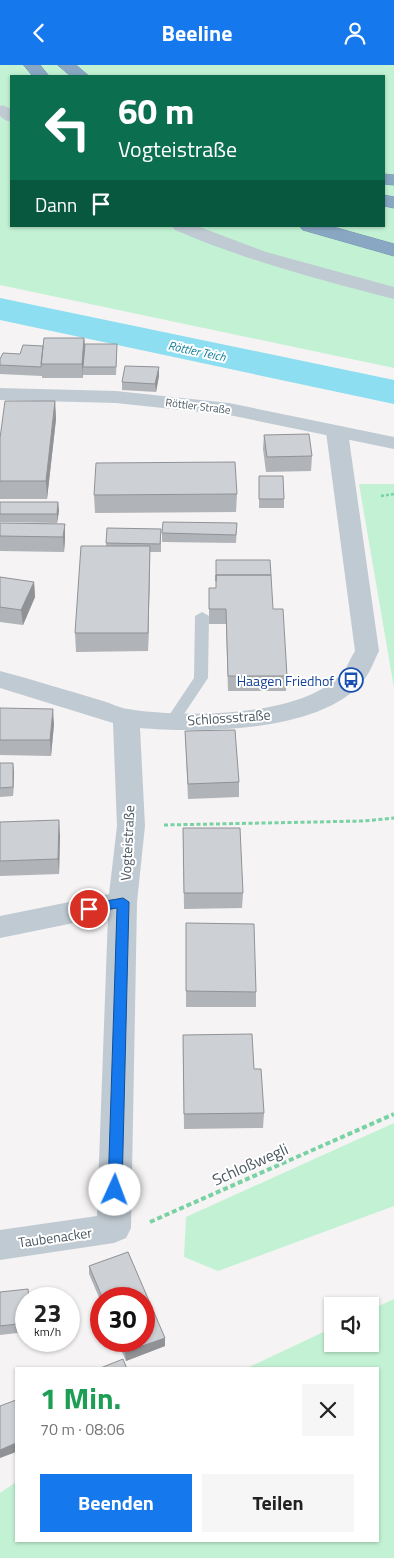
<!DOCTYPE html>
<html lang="de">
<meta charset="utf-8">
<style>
body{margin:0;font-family:"Titillium Web",sans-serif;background:#f6f6f6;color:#222;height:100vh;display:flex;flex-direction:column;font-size:19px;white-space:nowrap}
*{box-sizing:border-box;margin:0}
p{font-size:16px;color:#767676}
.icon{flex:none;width:28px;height:28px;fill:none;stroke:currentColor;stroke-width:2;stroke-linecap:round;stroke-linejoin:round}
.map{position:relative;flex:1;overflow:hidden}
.sheet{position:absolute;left:15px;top:1302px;width:364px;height:175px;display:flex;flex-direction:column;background:#fff;border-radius:0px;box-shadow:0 1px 4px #0004}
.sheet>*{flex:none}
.hud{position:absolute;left:10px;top:10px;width:375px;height:152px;border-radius:0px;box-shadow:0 1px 4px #0004;background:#0b6e4f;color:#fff;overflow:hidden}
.controls{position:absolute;left:324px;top:1232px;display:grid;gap:10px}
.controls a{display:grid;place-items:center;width:55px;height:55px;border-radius:0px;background:#fff;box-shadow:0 1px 4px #0004;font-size:25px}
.speed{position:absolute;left:15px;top:1222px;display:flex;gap:10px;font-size:25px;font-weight:700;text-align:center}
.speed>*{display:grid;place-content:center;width:65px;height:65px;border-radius:50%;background:#fff;box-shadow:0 1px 4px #0004;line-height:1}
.speed small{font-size:12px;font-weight:400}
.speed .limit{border:8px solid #d22;background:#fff;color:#111}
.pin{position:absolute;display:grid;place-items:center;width:42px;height:42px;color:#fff;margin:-21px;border:2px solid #fff;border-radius:50%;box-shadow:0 1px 5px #0007}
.me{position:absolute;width:55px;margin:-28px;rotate:2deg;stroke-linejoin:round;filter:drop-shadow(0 0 4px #0008)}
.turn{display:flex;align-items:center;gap:18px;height:105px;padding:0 25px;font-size:22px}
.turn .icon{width:65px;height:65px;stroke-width:2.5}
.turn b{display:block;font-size:35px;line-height:42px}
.then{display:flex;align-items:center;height:48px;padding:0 25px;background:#0003;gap:10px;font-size:19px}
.round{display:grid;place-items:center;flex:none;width:52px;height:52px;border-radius:0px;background:#f6f6f6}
.summary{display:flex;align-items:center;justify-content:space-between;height:85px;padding:0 25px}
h1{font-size:30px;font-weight:700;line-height:38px;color:#1e9e55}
.action{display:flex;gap:10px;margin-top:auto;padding:10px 25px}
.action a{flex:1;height:58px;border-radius:0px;background:#1579ed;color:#fff;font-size:20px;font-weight:700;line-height:58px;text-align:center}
.action a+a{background:#f6f6f6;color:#222}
header{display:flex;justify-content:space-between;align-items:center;height:65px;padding:0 25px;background:#1579ed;color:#fff;font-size:22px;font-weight:700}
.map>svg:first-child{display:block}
.green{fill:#c2f2d3;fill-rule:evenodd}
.water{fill:#8ddef0}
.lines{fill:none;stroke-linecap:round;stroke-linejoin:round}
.motorway-casing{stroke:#7492ae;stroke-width:1}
.path-far2{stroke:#78d2a3;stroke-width:2.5;stroke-dasharray:3 2;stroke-linecap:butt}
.path-far1{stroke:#78d2a3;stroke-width:3;stroke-dasharray:4 2.5;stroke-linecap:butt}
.path{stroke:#78d2a3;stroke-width:4;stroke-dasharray:5 3;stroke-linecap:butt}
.service{fill:#c0cad2;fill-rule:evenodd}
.minor{fill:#c0cad2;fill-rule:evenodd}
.tertiary{fill:#c0cad2;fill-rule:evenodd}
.motorway{fill:#89a7c2;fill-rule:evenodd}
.wall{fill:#b0b3b7}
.shaded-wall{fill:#909295}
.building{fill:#cdd0d5;stroke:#909295}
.route{fill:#1579ed;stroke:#0e4f9a}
.labels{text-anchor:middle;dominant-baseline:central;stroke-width:4;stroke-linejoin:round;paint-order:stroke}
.far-street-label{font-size:11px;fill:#495761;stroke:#fff}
.far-water-label{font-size:12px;font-style:italic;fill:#097c96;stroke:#fff}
.transit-label{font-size:14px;fill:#164399;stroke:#fff;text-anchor:end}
.street-label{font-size:14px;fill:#495761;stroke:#fff}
.near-street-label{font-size:16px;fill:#495761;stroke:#fff}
</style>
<header><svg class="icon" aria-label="back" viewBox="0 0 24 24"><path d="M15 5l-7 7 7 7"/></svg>Beeline<svg class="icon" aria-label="person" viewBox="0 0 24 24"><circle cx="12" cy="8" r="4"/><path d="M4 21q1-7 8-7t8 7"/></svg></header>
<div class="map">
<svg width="394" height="1493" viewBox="0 0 394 1493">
<rect width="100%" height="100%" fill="#f5f3f3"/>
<path class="green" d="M0,0H394V303L0,220ZM11,11H384V161H11Z
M359,419H394V623Z
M394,1058V1141L218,1206L184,1192L186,1152Z
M394,1234V1493H0V1428L16,1417V1476H378V1304H245L332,1263V1279H370V1245Z"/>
<path class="water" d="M0,233L394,315V339L0,255Z"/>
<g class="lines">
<g class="motorway-casing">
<path id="motorway" d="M24,0H40L49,11H33Z
M58,0H76L89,11H71Z
M384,109L394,110V120L384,119Z
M384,130L394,132V143L384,141Z
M300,161H330L394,179V191L303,165Z"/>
</g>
<path class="path-far2" d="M381,431L394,429"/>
<path class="path-far1" d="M164,760L364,756L394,753"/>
<path class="path" d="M150,1157L394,1049"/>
<path class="service" d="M202,547L209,551L208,613L178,658H168L166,655L194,613L195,551Z"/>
<path class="minor" d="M3,40L11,44V57L5,55L0,51V41Z
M172,161H197L266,187L394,222V234C319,215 245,195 175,165Z
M337,361L345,362L348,367L379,586C374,596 370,608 363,616C321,668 200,668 140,663L145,761L137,837L131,1163L126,1173L114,1178L0,1195V1165L97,1151L108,851L0,873V851L109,829L117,761L113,658L0,623V606C34,615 69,626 103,636C111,638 119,643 128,644C182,653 307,653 344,606C348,600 351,592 355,586L326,367L329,362Z"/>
<path class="tertiary" d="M0,323L116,326L229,338L394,372V384L229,350L116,338L0,335Z"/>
<use href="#motorway" class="motorway"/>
</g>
<path class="wall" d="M84,273L85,279L117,287L116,310H83V308V313H42V311L0,309V294L20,289L43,281Z
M159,311L156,327L122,325V317Z
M55,336L56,354L47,434H0V373Z
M264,370L312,391L311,406L266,407L263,384Z
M259,411L284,434V443H259Z
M237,429L236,447L95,448L94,430Z
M0,437H58L59,446L57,458L0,457Z
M0,458L65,459V474L64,487L0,486Z
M237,458L236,478L162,477V468Z
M161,464V487H150L148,586L76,587L75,568L106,481V478Z
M0,512L34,517L35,532L23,560L0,557Z
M209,523L273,544L287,611L286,626H228L226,559H209Z
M0,643L54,659L51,691L0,690Z
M185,666L239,717V732L188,734Z
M0,698L14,707L13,731L0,732Z
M0,757L60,770L59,809L0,811Z
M183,763L243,828L242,843L184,844Z
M186,858L256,927V942H186Z
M183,970L254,1004L264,1048L263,1063L184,1064Z
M128,1187L165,1273V1281L126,1296L117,1276H144V1234H101V1237L89,1209V1201Z
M0,1227L26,1234V1267L0,1270Z"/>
<path class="shaded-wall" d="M84,273L85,287L83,302V313L82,299Z
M159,302V311L156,327L155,319Z
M55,336L56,354L47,434L46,416Z
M58,437L59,446L57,458V449Z
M65,459V474L64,487L63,472Z
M150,481V499L148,586V568Z
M34,517L35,532L23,560L21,545Z
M53,644L54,659L51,691L50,675Z
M13,698L14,707L13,731Z
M59,755L60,770L59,809L58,794Z
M165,1273V1281L126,1296L125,1287Z
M16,1378V1387L0,1393V1385Z"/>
<path class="building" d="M44,273H84L82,299H41Z
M85,279H117L116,302H83Z
M23,280L43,281L41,302L0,300V294L3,288L20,289Z
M125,301L159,302L155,319L122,317Z
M5,336H55L46,416H0V373Z
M309,369L312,391L267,392L264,370Z
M235,397L237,429L94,430L96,398Z
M259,411H283L284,434H259Z
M0,437H58L57,449H0Z
M163,457L237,458L236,470L162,468Z
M0,458L65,459L63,472L0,471Z
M107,463L161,464L160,479L106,478Z
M81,481H150L148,568H75Z
M216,495H270L271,510H216V516Z
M216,510H271L273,544H283L287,611H228L226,544H209V523H216Z
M0,512L34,517L21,545L0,542Z
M0,643L53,644L50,675H0Z
M235,665L239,717L188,719L185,666Z
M0,698H13V722L0,723Z
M59,755L58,794L0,796V757Z
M183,763H240L243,828H184Z
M186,858L254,859L256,927L186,926Z
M252,969L254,1004H261L264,1048L184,1049L183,970Z
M128,1187L165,1273L125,1287L120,1276H144V1234H103L89,1201Z
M28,1224L29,1234H26V1258L0,1261V1227Z
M123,1294L127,1304H98Z
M16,1335V1378L0,1385V1341Z"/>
<path class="route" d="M123,833L129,837L122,1125L120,1129L115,1131L110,1129L108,1125L117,843L89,848L83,844L89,839Z"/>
<defs>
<g id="bus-ring" transform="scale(1.25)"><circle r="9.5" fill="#fff" stroke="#1a4fb4" stroke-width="1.5"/><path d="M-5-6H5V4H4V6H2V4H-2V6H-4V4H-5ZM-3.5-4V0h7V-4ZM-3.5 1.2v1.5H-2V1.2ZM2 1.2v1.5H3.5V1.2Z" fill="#1a4fb4"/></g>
</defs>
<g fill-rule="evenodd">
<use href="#bus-ring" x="351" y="615"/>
</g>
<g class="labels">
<g class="far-street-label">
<text transform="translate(198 341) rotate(7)">Röttler Straße</text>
</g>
<g class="far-water-label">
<text transform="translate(197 286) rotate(12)">Röttler Teich</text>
</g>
<g class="transit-label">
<text x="334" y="615">Haagen Friedhof</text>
</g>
<g class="street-label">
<text transform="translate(229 652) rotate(-4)">Schlossstraße</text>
<text transform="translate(127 778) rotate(-87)">Vogteistraße</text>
<text transform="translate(55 1172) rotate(-8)">Taubenacker</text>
</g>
<g class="near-street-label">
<text transform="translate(250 1099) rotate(-24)">Schloßwegli</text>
</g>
</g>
</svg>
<div class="controls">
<a><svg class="icon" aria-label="sound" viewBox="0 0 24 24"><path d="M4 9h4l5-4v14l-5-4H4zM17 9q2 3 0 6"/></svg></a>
</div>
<div class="speed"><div>23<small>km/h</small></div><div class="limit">30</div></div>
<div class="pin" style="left:89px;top:844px;background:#d93025"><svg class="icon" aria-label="arrive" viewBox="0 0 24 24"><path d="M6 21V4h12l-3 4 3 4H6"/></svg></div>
<svg class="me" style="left:115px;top:1125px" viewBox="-20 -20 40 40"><circle r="19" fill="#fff"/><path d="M0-13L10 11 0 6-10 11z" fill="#1579ed"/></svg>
<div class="hud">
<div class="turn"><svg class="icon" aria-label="left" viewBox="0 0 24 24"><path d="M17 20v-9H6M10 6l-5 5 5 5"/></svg><div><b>60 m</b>Vogteistraße</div></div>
<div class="then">Dann<svg class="icon" aria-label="arrive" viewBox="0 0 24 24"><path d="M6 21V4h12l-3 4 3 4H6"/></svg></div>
</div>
<section class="sheet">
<div class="summary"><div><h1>1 Min.</h1><p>70 m · 08:06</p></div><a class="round"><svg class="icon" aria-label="close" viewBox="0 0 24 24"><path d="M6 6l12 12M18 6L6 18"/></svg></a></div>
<div class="action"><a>Beenden</a><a>Teilen</a></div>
</section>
</div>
